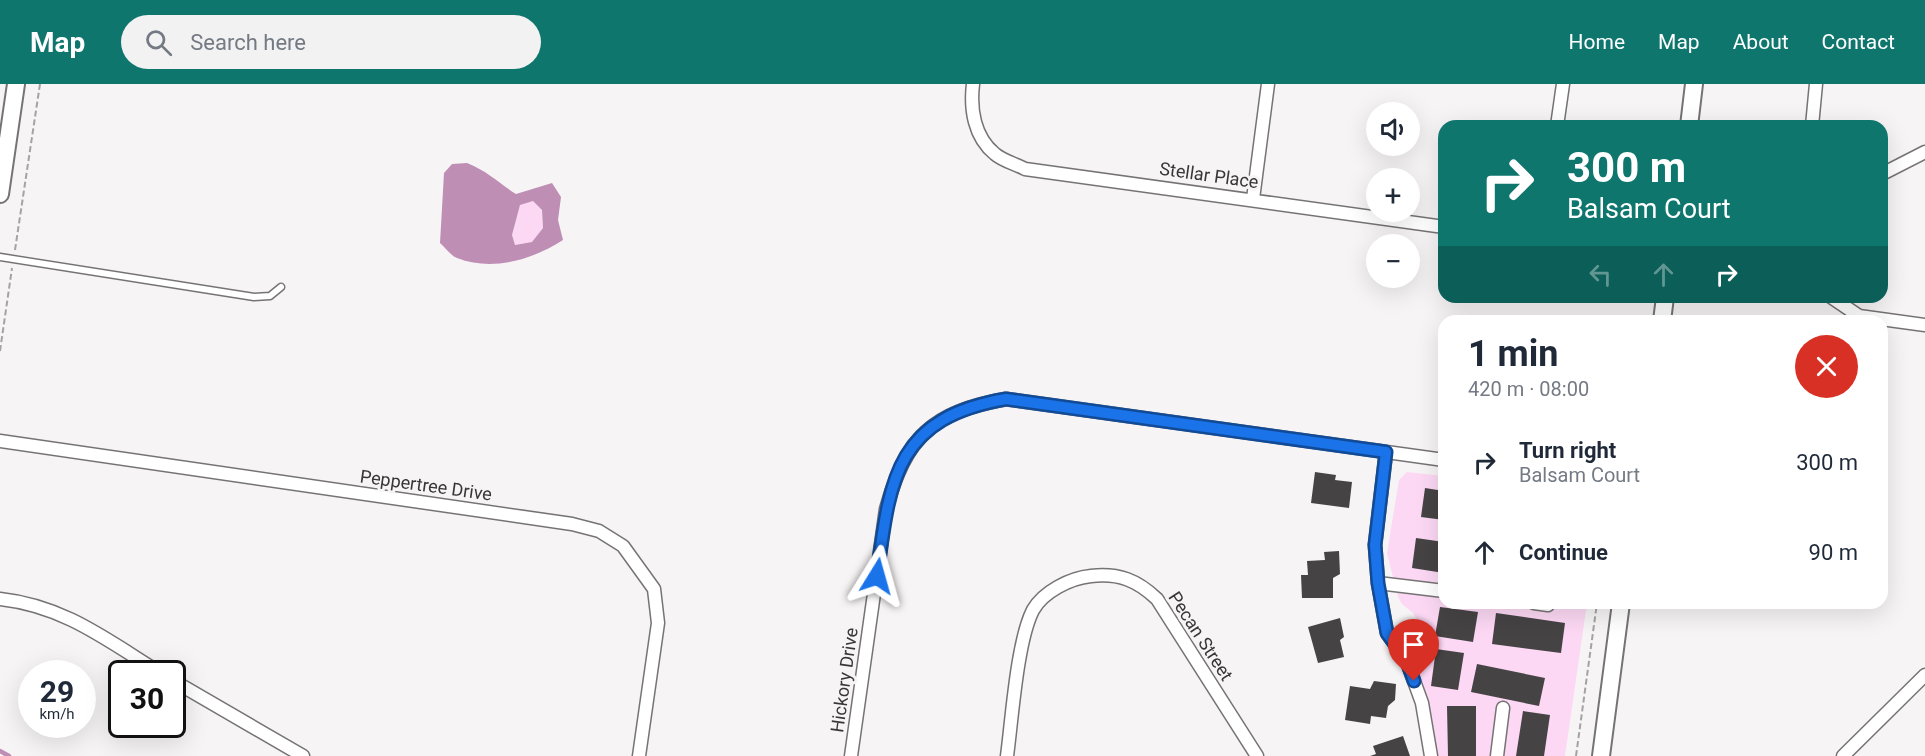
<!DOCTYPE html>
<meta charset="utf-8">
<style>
body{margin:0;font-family:Roboto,sans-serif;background:#f2f2f3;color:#1f2937;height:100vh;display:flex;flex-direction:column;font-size:22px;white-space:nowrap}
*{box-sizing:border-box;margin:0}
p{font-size:20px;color:#747a83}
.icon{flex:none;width:33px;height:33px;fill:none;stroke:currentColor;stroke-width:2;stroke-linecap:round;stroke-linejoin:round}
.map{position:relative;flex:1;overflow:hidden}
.details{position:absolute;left:1438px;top:231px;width:450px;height:294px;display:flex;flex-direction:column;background:#fff;border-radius:18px;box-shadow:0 6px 24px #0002}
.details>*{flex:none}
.banner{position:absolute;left:1438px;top:36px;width:450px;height:183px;border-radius:18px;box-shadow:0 6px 24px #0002;background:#0f766e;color:#fff;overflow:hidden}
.fabs{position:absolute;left:1366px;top:18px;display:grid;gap:12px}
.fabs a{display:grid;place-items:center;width:54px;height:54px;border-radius:50%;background:#fff;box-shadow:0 6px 24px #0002;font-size:30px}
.speed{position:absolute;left:18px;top:576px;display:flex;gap:12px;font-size:30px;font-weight:700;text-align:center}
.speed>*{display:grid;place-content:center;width:78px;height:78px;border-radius:50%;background:#fff;box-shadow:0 6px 24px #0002;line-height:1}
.speed small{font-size:15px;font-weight:400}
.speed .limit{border:3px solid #111;border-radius:9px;background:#fff;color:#111}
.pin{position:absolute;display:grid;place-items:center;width:51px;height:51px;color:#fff;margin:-62px -26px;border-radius:50% 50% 50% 0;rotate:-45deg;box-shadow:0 0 6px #0007}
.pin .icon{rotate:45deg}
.me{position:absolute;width:66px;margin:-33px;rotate:8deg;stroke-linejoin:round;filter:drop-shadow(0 0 4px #0008)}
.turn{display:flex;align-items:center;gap:21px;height:126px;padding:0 30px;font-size:27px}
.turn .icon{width:78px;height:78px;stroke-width:2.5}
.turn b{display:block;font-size:42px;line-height:51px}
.lanes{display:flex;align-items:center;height:57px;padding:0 30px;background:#0003;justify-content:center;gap:30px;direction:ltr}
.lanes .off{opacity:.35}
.round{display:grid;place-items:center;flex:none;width:63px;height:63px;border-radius:32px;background:#f2f2f3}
.headline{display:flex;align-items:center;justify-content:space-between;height:102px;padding:0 30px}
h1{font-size:36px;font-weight:700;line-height:45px}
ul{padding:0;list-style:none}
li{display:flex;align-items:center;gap:18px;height:90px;padding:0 30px}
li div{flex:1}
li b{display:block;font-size:22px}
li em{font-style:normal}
header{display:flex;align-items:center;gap:36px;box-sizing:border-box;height:84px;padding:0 30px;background:#0f766e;color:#fff}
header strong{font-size:28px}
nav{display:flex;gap:33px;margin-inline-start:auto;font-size:21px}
.search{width:420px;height:54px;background:#f2f2f3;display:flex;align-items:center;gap:15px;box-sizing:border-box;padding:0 21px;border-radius:33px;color:#747a83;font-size:22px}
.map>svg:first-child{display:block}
.green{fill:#fcd8f4}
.water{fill:#be8eb5;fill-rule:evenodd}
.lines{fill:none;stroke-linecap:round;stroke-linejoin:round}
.stream{stroke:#be8eb5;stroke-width:4.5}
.building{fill:#464345}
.lane-casing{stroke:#767375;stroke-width:9}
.street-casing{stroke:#767375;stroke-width:15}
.secondary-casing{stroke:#767375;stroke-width:20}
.path{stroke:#a4a2a3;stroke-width:2;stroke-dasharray:6 3;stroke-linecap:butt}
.lane{stroke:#fff;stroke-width:6}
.street{stroke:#fff;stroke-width:12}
.secondary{stroke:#fff;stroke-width:16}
.route-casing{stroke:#114b97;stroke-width:15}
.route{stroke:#1a73e8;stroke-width:10}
.labels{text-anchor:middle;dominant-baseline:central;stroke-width:6;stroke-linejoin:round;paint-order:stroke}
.street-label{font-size:18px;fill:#383738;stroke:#f7f4f6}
</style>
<header>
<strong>Map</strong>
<div class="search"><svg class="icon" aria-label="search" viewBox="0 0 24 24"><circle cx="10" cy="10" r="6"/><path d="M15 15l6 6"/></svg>Search here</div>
<nav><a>Home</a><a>Map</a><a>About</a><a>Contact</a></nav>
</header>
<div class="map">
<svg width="1925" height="672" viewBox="0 0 1925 672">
<rect width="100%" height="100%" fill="#f7f4f6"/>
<path class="green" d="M533,117L542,126L543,144L532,158L515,161L512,151L520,120Z
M1407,388L1444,392V519H1587L1565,672H1438L1429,625L1411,576L1419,562L1421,543L1413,529L1402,520L1398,513L1387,469L1399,396Z"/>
<path class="water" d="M467,79C489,88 497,98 516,110L552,99L561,113L558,136L563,156C534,175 493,188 457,174C451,172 445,163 440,159L444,89L452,80ZM533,117L542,126L543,144L532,158L515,161L512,151L520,121Z"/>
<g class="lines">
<path class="stream" d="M0,667L9,672"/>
</g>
<path class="building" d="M1315,388L1336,391L1335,396L1352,398L1349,424L1311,419Z
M1425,404L1444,407V436L1421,433Z
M1416,454L1444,458V489L1412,484Z
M1339,467L1340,490L1333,494V514H1302L1301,491H1308L1307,477L1325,476L1324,468Z
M1440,523L1478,528L1473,558L1435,552Z
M1496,529L1565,539L1561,569L1492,560Z
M1340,534L1344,553L1340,556L1344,573L1318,579L1308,543Z
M1436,565L1464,569L1458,606L1431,602Z
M1477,580L1545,594L1539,622L1471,608Z
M1374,597L1396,600L1395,616L1388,622L1386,634L1371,632L1370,640L1345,636L1350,602L1370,605Z
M1447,622H1476V672H1448Z
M1523,627L1550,631L1544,672H1516Z
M1403,652L1410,672H1370L1376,670L1373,662Z"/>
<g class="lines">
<g class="lane-casing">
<path id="lane" d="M0,173L254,213L270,212L281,203"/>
</g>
<g class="street-casing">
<path id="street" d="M973,0C970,25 974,53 995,70C1003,77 1016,80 1025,85L1444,143
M1557,42L1563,0
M1812,42L1816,0
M1882,90L1925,68
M1253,115L1268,0
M1831,213L1859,232L1925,241
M0,357L572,440L599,447L623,462L654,505L658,539L639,672
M1386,368L1375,461L1378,499L1387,549L1406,575L1422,619L1431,672
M1378,499L1444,507
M0,515C65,522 108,557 162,590
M1534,519L1548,521
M172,596L303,672
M851,672L886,425C906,353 932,328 1006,315L1444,376
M1007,672C1012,635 1017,557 1033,526C1043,508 1070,494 1091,492C1119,489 1137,496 1157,515L1257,672
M1497,672L1503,624
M1843,672L1925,591"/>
</g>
<g class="secondary-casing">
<path id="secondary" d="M1689,42L1694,0
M0,110L16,0
M1662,237L1665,213
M1601,672L1621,519"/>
</g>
<path class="path" d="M15,166L40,0
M0,267L12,184
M1576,672L1597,519"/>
<use href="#lane" class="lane"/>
<use href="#street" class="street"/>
<use href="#secondary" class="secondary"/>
</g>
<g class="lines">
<g class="route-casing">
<path id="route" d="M877,492C890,395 895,334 1006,315L1386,368L1375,461L1378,499L1387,549L1406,575L1414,597"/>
</g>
<use href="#route" class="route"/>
</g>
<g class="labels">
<g class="street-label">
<text transform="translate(1209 91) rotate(8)">Stellar Place</text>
<text transform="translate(426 401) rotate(8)">Peppertree Drive</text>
<text transform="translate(1201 552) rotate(57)">Pecan Street</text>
<text transform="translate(844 596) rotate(-82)">Hickory Drive</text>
</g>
</g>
</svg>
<div class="fabs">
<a><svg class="icon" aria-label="sound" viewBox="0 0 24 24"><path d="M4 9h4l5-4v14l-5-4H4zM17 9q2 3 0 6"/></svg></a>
<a>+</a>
<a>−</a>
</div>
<div class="speed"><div>29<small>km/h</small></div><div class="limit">30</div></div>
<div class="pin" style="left:1414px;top:597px;background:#d93025"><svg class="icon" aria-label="arrive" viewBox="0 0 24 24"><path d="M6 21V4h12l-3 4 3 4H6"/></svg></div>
<svg class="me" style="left:877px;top:492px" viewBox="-20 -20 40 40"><path d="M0-17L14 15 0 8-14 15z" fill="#1a73e8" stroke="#fff" stroke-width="4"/></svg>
<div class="banner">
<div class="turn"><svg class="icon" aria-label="right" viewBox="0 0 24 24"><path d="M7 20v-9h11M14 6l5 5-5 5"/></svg><div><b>300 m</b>Balsam Court</div></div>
<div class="lanes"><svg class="icon off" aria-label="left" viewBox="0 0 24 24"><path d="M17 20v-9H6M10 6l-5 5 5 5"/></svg><svg class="icon off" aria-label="ahead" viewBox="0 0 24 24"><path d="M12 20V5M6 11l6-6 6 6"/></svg><svg class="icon" aria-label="right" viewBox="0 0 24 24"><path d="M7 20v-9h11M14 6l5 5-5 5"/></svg></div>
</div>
<section class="details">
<div class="headline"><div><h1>1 min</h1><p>420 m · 08:00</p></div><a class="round" style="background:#d93025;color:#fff"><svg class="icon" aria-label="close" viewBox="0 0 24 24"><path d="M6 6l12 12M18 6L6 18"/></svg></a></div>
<ul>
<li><svg class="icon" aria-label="right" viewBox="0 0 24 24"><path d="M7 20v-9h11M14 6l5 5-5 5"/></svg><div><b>Turn right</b><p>Balsam Court</p></div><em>300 m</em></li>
<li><svg class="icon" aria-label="ahead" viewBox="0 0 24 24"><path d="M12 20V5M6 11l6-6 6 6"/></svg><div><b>Continue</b></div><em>90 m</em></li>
</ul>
</section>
</div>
